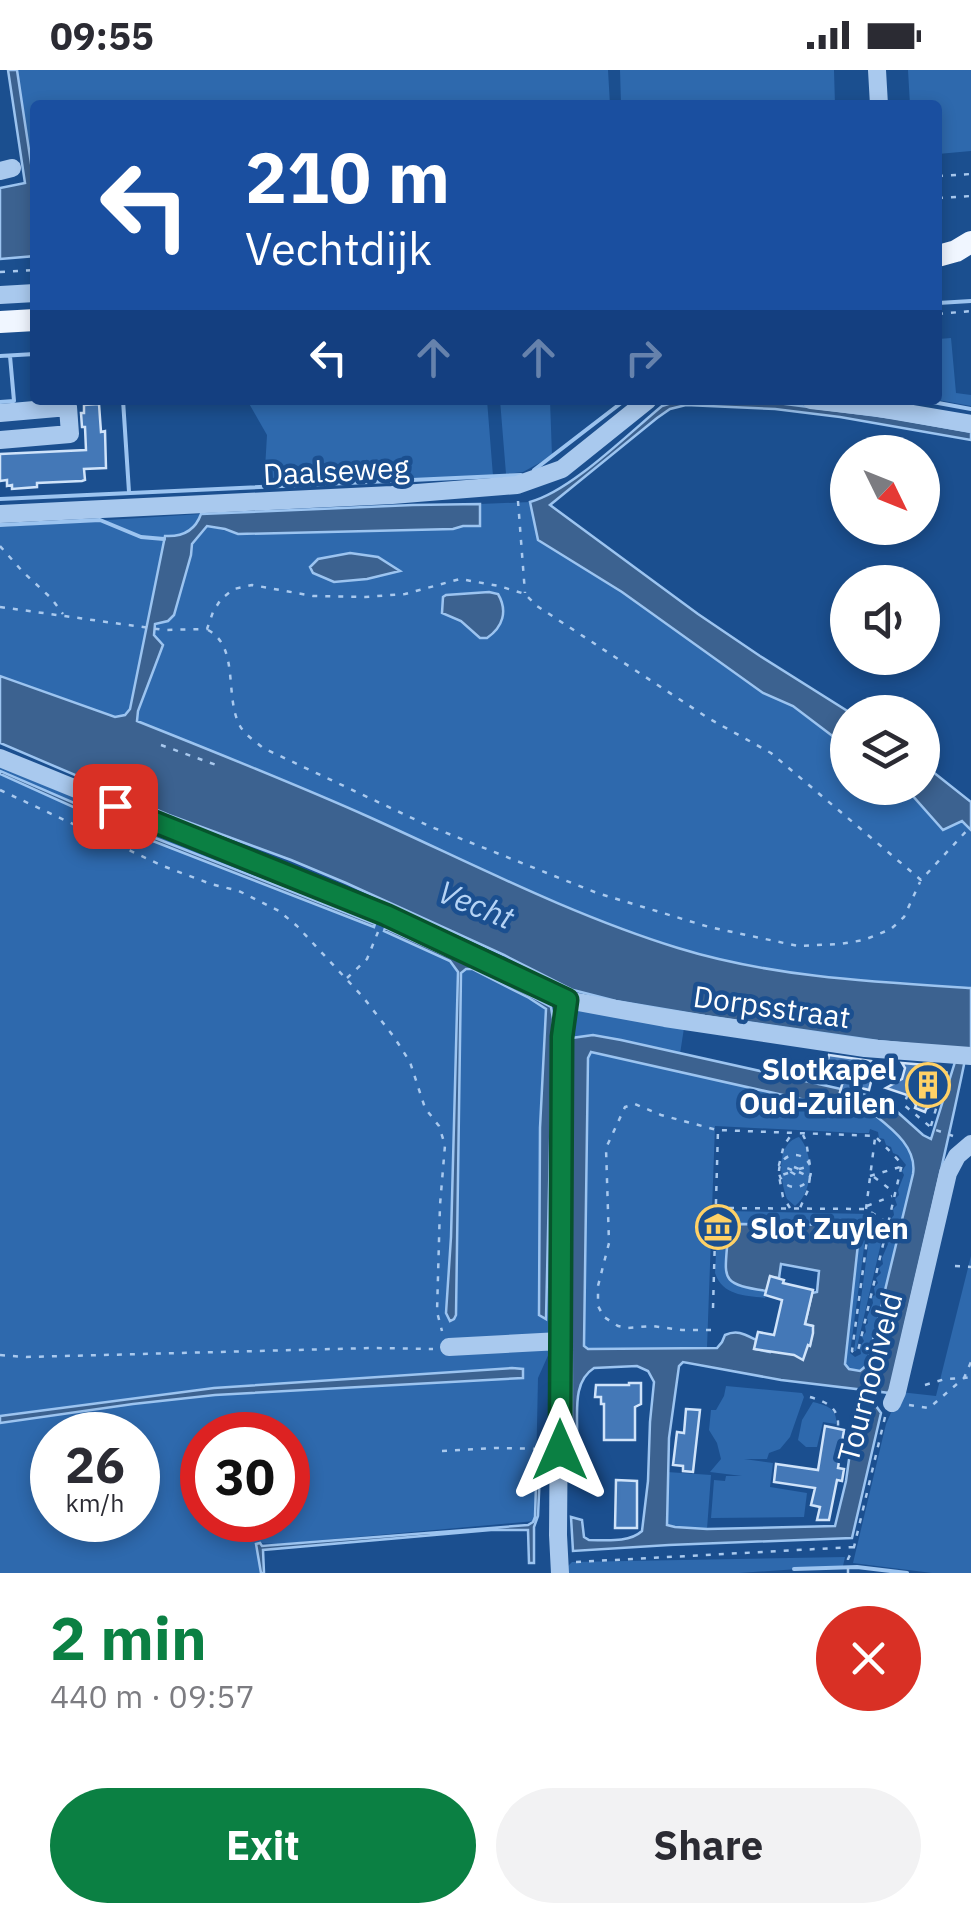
<!DOCTYPE html>
<meta charset="utf-8">
<style>
body{margin:0;font-family:"IBM Plex Sans",sans-serif;background:#f2f2f3;color:#2b2b33;height:100vh;display:flex;flex-direction:column;font-size:38px;white-space:nowrap}
*{box-sizing:border-box;margin:0}
p{font-size:32px;color:#7c7c81}
.icon{flex:none;width:55px;height:55px;fill:none;stroke:currentColor;stroke-width:2;stroke-linecap:round;stroke-linejoin:round}
.map{position:relative;height:1503px;overflow:hidden}
.panel{display:flex;flex-direction:column;background:#fff;flex:1}
.panel>*{flex:none}
.top-card{position:absolute;left:30px;top:30px;width:912px;height:305px;border-radius:10px;box-shadow:0 5px 15px #0003;background:#1a4fa0;color:#fff;overflow:hidden}
.needle{width:65px;rotate:133deg}
.controls{position:absolute;left:830px;top:365px;display:grid;gap:20px}
.controls a{display:grid;place-items:center;width:110px;height:110px;border-radius:50%;background:#fff;box-shadow:0 5px 15px #0003;font-size:50px}
.speed{position:absolute;left:30px;top:1342px;display:flex;gap:20px;font-size:50px;font-weight:700;text-align:center}
.speed>*{display:grid;place-content:center;width:130px;height:130px;border-radius:50%;background:#fff;box-shadow:0 5px 15px #0003;line-height:1}
.speed small{font-size:25px;font-weight:400}
.speed .limit{border:15px solid #d22;background:#fff;color:#111}
.pin{position:absolute;display:grid;place-items:center;width:85px;height:85px;color:#fff;margin:-42px;border-radius:20px;box-shadow:0 5px 15px #0006}
.me{position:absolute;width:110px;margin:-55px;rotate:0deg;stroke-linejoin:round;filter:drop-shadow(0 0 8px #0008)}
.turn{display:flex;align-items:center;gap:35px;height:210px;padding:0 50px;font-size:45px}
.turn .icon{width:130px;height:130px;stroke-width:2.5}
.turn b{display:block;font-size:70px;line-height:85px}
.lanes{display:flex;align-items:center;height:95px;padding:0 50px;background:#0003;justify-content:center;gap:50px;direction:ltr}
.lanes .off{opacity:.35}
.round{display:grid;place-items:center;flex:none;width:105px;height:105px;border-radius:52px;background:#f2f2f3}
.overview{display:flex;align-items:center;justify-content:space-between;height:170px;padding:0 50px}
h1{font-size:60px;font-weight:700;line-height:75px;color:#0b8043}
.button{display:flex;gap:20px;margin-top:auto;padding:20px 50px}
.button a{flex:1;height:115px;border-radius:60px;background:#0b8043;color:#fff;font-size:40px;font-weight:700;line-height:115px;text-align:center}
.button a+a{background:#f2f2f3;color:#2b2b33}
.status{display:flex;justify-content:space-between;align-items:center;height:70px;padding:0 50px;background:#fff;direction:ltr}
.status svg{height:28px;fill:currentColor}
.map>svg:first-child{display:block}
.green{fill:#2e69ad;fill-rule:evenodd}
.water{fill:#3c6290;stroke:#9cc4f0;stroke-width:2.5;fill-rule:evenodd}
.lines{fill:none;stroke-linecap:round;stroke-linejoin:round}
.stream{stroke:#9cc4f0;stroke-width:4}
.building{fill:#4478b7;stroke:#cfe3fa;stroke-width:2.5}
.path{stroke:#a9c9ee;stroke-width:2.5;stroke-dasharray:5 8;stroke-linecap:butt}
.minor{stroke:#a9c9ee;stroke-width:18}
.major{stroke:#f0f6ff;stroke-width:22}
.route-casing{stroke:#07532c;stroke-width:25}
.route{stroke:#0b8043;stroke-width:18}
.labels{text-anchor:middle;dominant-baseline:central;stroke-width:9;stroke-linejoin:round;paint-order:stroke}
.street-label{font-size:30px;fill:#fff;stroke:#1b4f8f}
.poi-label{font-size:30px;font-weight:bold;fill:#fff;stroke:#1b4f8f;text-anchor:end}
.water-label{font-size:32px;font-style:italic;fill:#b5d3f5;stroke:#1b4f8f}
</style>
<div class="status"><b>09:55</b><svg viewBox="0 0 49 12"><path d="M0 12V9h3v3zM5 12V6h3v6zM10 12V3h3v9zM15 12V0h3v12zM26 1h20v11H26zM47 4h2v5h-2z"/></svg></div>
<div class="map">
<svg width="971" height="1503" viewBox="0 0 971 1503">
<rect width="100%" height="100%" fill="#1b4f8f"/>
<path class="green" d="M17,0H608L610,35H35V120Z
M620,0H834L835,35H621Z
M908,0H971V81L938,84V35H910Z
M951,268L956,323L971,325V336L938,330V269Z
M247,330H487L493,406L264,416L267,365Z
M500,330H550L552,386L523,402L506,404Z
M530,432L538,470L622,522L762,623L793,636L847,677L848,718H902L911,724L943,760L963,750L971,760V918C873,912 772,907 677,878C571,845 471,793 369,747C293,713 215,682 137,651L138,641L163,575L154,565L155,554L164,552L191,485L192,474L207,456L238,464L453,459L463,456H480V434ZM489,522L498,524C508,541 502,557 487,568H480L442,535L446,525Z
M201,444C195,462 182,465 165,467L130,639L125,645L115,647L0,606V457Z
M0,695L156,762L314,825L416,872L552,941L554,1272L538,1308L535,1451L278,1474L257,1473L261,1503H0ZM52,1365H138V1450H52ZM202,1365H288V1450H202Z
M581,939L684,958L680,984L657,977L571,971L572,977L566,975L574,941Z
M591,982L876,1046C895,1061 917,1079 913,1104L867,1295L861,1301L849,1299L845,1294L849,1155L739,1217L767,1221L765,1228C744,1225 723,1226 715,1203L718,1145L725,1141L868,1144L871,1149L867,1155L850,1283L855,1287L861,1284L860,1276L864,1271L862,1267L866,1262L865,1256L868,1253L867,1247L873,1233L872,1227L875,1225L874,1218L878,1213L876,1208L881,1203L879,1198L883,1194L882,1188L888,1174L886,1170L890,1164L889,1158L892,1155L891,1149L894,1145L893,1139L897,1135L895,1129L899,1125L898,1120L904,1105L902,1101L906,1095L898,1085L893,1083L891,1077L886,1075L884,1069L879,1068L878,1062L870,1059L869,1063H859L715,1056L707,1278L588,1279L584,1276L588,988Z
M799,1067C814,1083 814,1122 795,1136L787,1129C780,1110 775,1074 799,1067Z
M876,1150L882,1151L885,1156L856,1281H854L871,1154Z
M971,1186V1503H932L853,1493L886,1354L900,1322L936,1326Z
M726,1316L802,1323L804,1327L790,1367L780,1379L769,1383L767,1389H744L773,1393L770,1417L807,1423L804,1447L711,1448L714,1410L725,1411L726,1406H742L710,1402L721,1389L717,1373L709,1360L711,1340H716L724,1326Z
M813,1332C825,1335 838,1338 836,1354L823,1352L817,1377H806L798,1370L802,1350Z
M667,1402L711,1405L707,1459L675,1457L667,1454Z
M845,1487L843,1496L739,1503H567V1497L572,1492Z"/>
<path class="water" d="M8,0H17L35,120V186L0,189V118L25,113Z
M681,330H755L894,348L971,362V370L840,347L775,339L686,335L670,339L657,348L550,435L698,544L760,586L849,642H848L847,677L793,636L763,623L622,522L538,470L530,432C571,421 628,364 662,336Z
M480,434V456H463L453,459L238,464L225,459L207,456L192,474L191,485L174,545L168,551L155,554L154,565L163,575L138,641L137,651C215,682 293,713 369,747C471,793 571,845 678,878C772,907 873,912 971,918V979L967,980C944,1094 915,1208 890,1323L781,1310L683,1292L679,1296L669,1368L667,1455L675,1457L707,1459L835,1456L846,1411L857,1333L876,1336L881,1343L852,1468L669,1475L573,1481L571,1447L582,1450L584,1467L589,1470C606,1470 629,1473 642,1461L648,1411L650,1352L654,1312L648,1301L637,1296L594,1298C572,1312 578,1343 577,1366L575,1369L572,1367L571,971L572,968L593,965L621,970L841,1019V1023L850,1025L851,1021L884,1030L923,1065L931,1069L959,979L878,971L705,946L616,931L573,920L504,885L346,813L291,790L169,745L0,673V606L115,647L125,645L130,639L165,466C182,467 195,461 201,444L413,435ZM591,982L876,1046C895,1061 917,1079 913,1104L867,1295L860,1301L849,1299L845,1294L859,1165L849,1155L741,1154L728,1165C725,1209 718,1214 767,1221L770,1207L779,1208L781,1194L819,1201L817,1222L812,1223L805,1254L813,1256L810,1275L771,1280L770,1282L755,1279L756,1270C746,1265 738,1259 725,1265L722,1272L717,1278L588,1279L584,1276L588,988Z
M350,483L378,487L400,501L367,509L334,512L313,503L310,497L318,489Z
M489,522L498,524C508,541 503,557 487,568H480L461,551L442,543L443,527L446,525Z
M923,694L971,732V760L962,751L943,760L911,724L902,718H922Z
M0,701L155,768L375,854L374,857L122,759L0,704Z
M385,858L443,884L477,897L551,937L553,949L546,1249L539,1245L540,1058L546,939L529,928L472,899H466L461,903L456,1245L454,1249L450,1251L446,1243L451,1167L458,902L450,891L384,861Z
M512,1298L523,1299V1308L215,1325L133,1334L0,1353V1346L214,1318Z
M539,1379L541,1380L538,1446L534,1457V1493H529L528,1460H491L263,1480L264,1503H261L256,1474L260,1473L262,1476L528,1455L533,1452L535,1447L537,1382Z"/>
<g class="lines">
<path class="stream" d="M938,233L971,231
M0,286L35,284
M123,330L129,422
M922,330L971,339
M0,332L14,331L10,286
M534,400L625,330
M0,429L521,405
M0,455L100,450L141,467L164,469
M794,1499L857,1497L907,1503"/>
</g>
<path class="building" d="M99,334L101,362L105,361L106,398L84,399L85,410L82,411L37,413V417L12,419V415L7,416V410L0,411V384L86,380L85,357H82L81,343H84V335Z
M829,985L871,991L868,1003L873,1004L869,1020L853,1016L852,1024L840,1022L844,1008L825,1003Z
M902,993L926,995L945,1003L933,1035L926,1039L925,1042L915,1038L916,1035L910,1026L886,1018L902,1009L905,998Z
M770,1206L784,1210L783,1213L813,1220L805,1254L813,1256V1263L810,1276L808,1275L803,1290L794,1285L754,1279L758,1262L774,1265L782,1230L765,1225Z
M629,1313H641V1334L635,1337V1370H604V1334H601V1327H595L596,1315H629Z
M686,1339L700,1340L693,1402L683,1401V1396L673,1395L677,1362L684,1363Z
M825,1356L844,1360L838,1398L844,1399L842,1411L837,1410L829,1450H817L820,1437L811,1435L815,1418L774,1412L776,1394L818,1400Z
M616,1410L637,1411V1458H615Z"/>
<g class="lines">
<path class="path" d="M938,106L971,104
M938,128L971,126
M0,202L35,200
M938,244L971,241
M518,431L525,523
M0,476L23,502L51,528L63,544
M0,537L164,560L207,559L213,542L221,529L234,519L252,515L313,526L365,527L405,524L460,509L499,516L525,524L537,536L708,648L771,683L921,810L971,756
M208,560C240,577 224,627 240,656C245,665 255,671 263,678L429,756L597,823L709,857L798,876L840,874L864,870L891,859L904,847L920,812
M161,675L219,696
M0,720L163,796L211,814L239,821L279,841L297,856L363,927L394,967L410,992L425,1038L439,1056L445,1075L440,1135L437,1242L442,1261
M347,908L367,889L378,862
M916,1000L904,1035L933,1059L953,1066
M931,1056L947,1001
M779 1101a16 16 0 1 1 32 0a16 16 0 1 1-32 0Z
M794,1097L799,1099L796,1105L791,1102Z
M799,1099L810,1096L806,1071L803,1065
M792,1100L779,1095L784,1075L792,1064
M799,1102L810,1107L808,1120L800,1138
M870,1106L900,1097
M874,1107L895,1123
M867,1136L892,1126
M716,1138L866,1139L888,1153
M790,1138L783,1127L779,1106L791,1102
M866,1139L875,1068
M955,1196L971,1197
M713,1238L718,1060L875,1066L902,1094L858,1281L854,1283L852,1281L869,1155L877,1146
M711,1260H682L652,1256L627,1258L618,1256L604,1247L598,1236V1216L609,1173L606,1078L625,1037L635,1034L661,1045L717,1060
M0,1285L26,1287L372,1278L433,1279
M925,1315L945,1309L964,1308L971,1292
M810,1327C826,1332 839,1337 838,1356
M909,1335L929,1338L964,1308L971,1307
M442,1381L496,1378L543,1379
M576,1492L854,1477
M848,1503V1489L854,1477L885,1347"/>
<path class="minor" d="M877,0L879,35
M0,101L12,98
M0,225L35,223
M811,330L872,337L971,354
M0,343L68,337L70,364L0,370
M0,444L392,425L517,415L562,399L648,330
M0,688L386,845L567,930L665,948L865,978L971,986
M449,1277L560,1271
M892,1333L897,1322L948,1103L957,1086L971,1074
M560,1503L558,1465L562,967L567,930"/>
<path class="major" d="M938,186L956,181L971,172
M0,252L35,250"/>
</g>
<g class="lines">
<g class="route-casing">
<path id="route" d="M115,736L386,845L567,930L562,967L560,1380"/>
</g>
<use href="#route" class="route"/>
</g>
<defs>
<g id="building-ring" transform="scale(2.25)"><circle r="9.5" fill="#1b4f8f" stroke="#ffd166" stroke-width="1.5"/><path d="M-4-6H4V6H1V3H-1V6H-4ZM-2.5-4.3h1.7v1.8h-1.7ZM.8-4.3h1.7v1.8H.8ZM-2.5-1h1.7V.8h-1.7ZM.8-1h1.7V.8H.8Z" fill="#ffd166"/></g>
<g id="museum-ring" transform="scale(2.25)"><circle r="9.5" fill="#1b4f8f" stroke="#ffd166" stroke-width="1.5"/><path d="M0-6L6-3V-2H-6V-3ZM-5-1h2V3h-2ZM-1-1h2V3h-2ZM3-1h2V3H3ZM-6 4H6V6H-6Z" fill="#ffd166"/></g>
</defs>
<g fill-rule="evenodd">
<use href="#building-ring" x="928" y="1015"/>
<use href="#museum-ring" x="718" y="1157"/>
</g>
<g class="labels">
<g class="street-label">
<text transform="translate(336 400) rotate(-3)">Daalseweg</text>
<text transform="translate(772 936) rotate(8)">Dorpsstraat</text>
<text transform="translate(869 1307) rotate(-75)">Tournooiveld</text>
</g>
<g class="poi-label">
<text x="896" y="998">Slotkapel<tspan x="896" dy="34">Oud-Zuilen</tspan></text>
<text x="750" y="1157" text-anchor="start">Slot Zuylen</text>
</g>
<g class="water-label">
<text transform="translate(476 834) rotate(22)">Vecht</text>
</g>
</g>
</svg>
<div class="controls">
<a><svg class="needle" viewBox="-14 -14 28 28"><path d="M0-13l5 13h-10z" fill="#e53935"/><path d="M0 13l5-13h-10z" fill="#7c7c81"/></svg></a>
<a><svg class="icon" aria-label="sound" viewBox="0 0 24 24"><path d="M4 9h4l5-4v14l-5-4H4zM17 9q2 3 0 6"/></svg></a>
<a><svg class="icon" aria-label="layers" viewBox="0 0 24 24"><path d="M12 4l9 5-9 5-9-5zM3 14l9 5 9-5"/></svg></a>
</div>
<div class="speed"><div>26<small>km/h</small></div><div class="limit">30</div></div>
<div class="pin" style="left:115px;top:736px;background:#d93025"><svg class="icon" aria-label="arrive" viewBox="0 0 24 24"><path d="M6 21V4h12l-3 4 3 4H6"/></svg></div>
<svg class="me" style="left:560px;top:1380px" viewBox="-20 -20 40 40"><path d="M0-17L14 15 0 8-14 15z" fill="#0b8043" stroke="#fff" stroke-width="4"/></svg>
<div class="top-card">
<div class="turn"><svg class="icon" aria-label="left" viewBox="0 0 24 24"><path d="M17 20v-9H6M10 6l-5 5 5 5"/></svg><div><b>210 m</b>Vechtdijk</div></div>
<div class="lanes"><svg class="icon" aria-label="left" viewBox="0 0 24 24"><path d="M17 20v-9H6M10 6l-5 5 5 5"/></svg><svg class="icon off" aria-label="ahead" viewBox="0 0 24 24"><path d="M12 20V5M6 11l6-6 6 6"/></svg><svg class="icon off" aria-label="ahead" viewBox="0 0 24 24"><path d="M12 20V5M6 11l6-6 6 6"/></svg><svg class="icon off" aria-label="right" viewBox="0 0 24 24"><path d="M7 20v-9h11M14 6l5 5-5 5"/></svg></div>
</div>
</div>
<section class="panel">
<div class="overview"><div><h1>2 min</h1><p>440 m · 09:57</p></div><a class="round" style="background:#d93025;color:#fff"><svg class="icon" aria-label="close" viewBox="0 0 24 24"><path d="M6 6l12 12M18 6L6 18"/></svg></a></div>
<div class="button"><a>Exit</a><a>Share</a></div>
</section>
